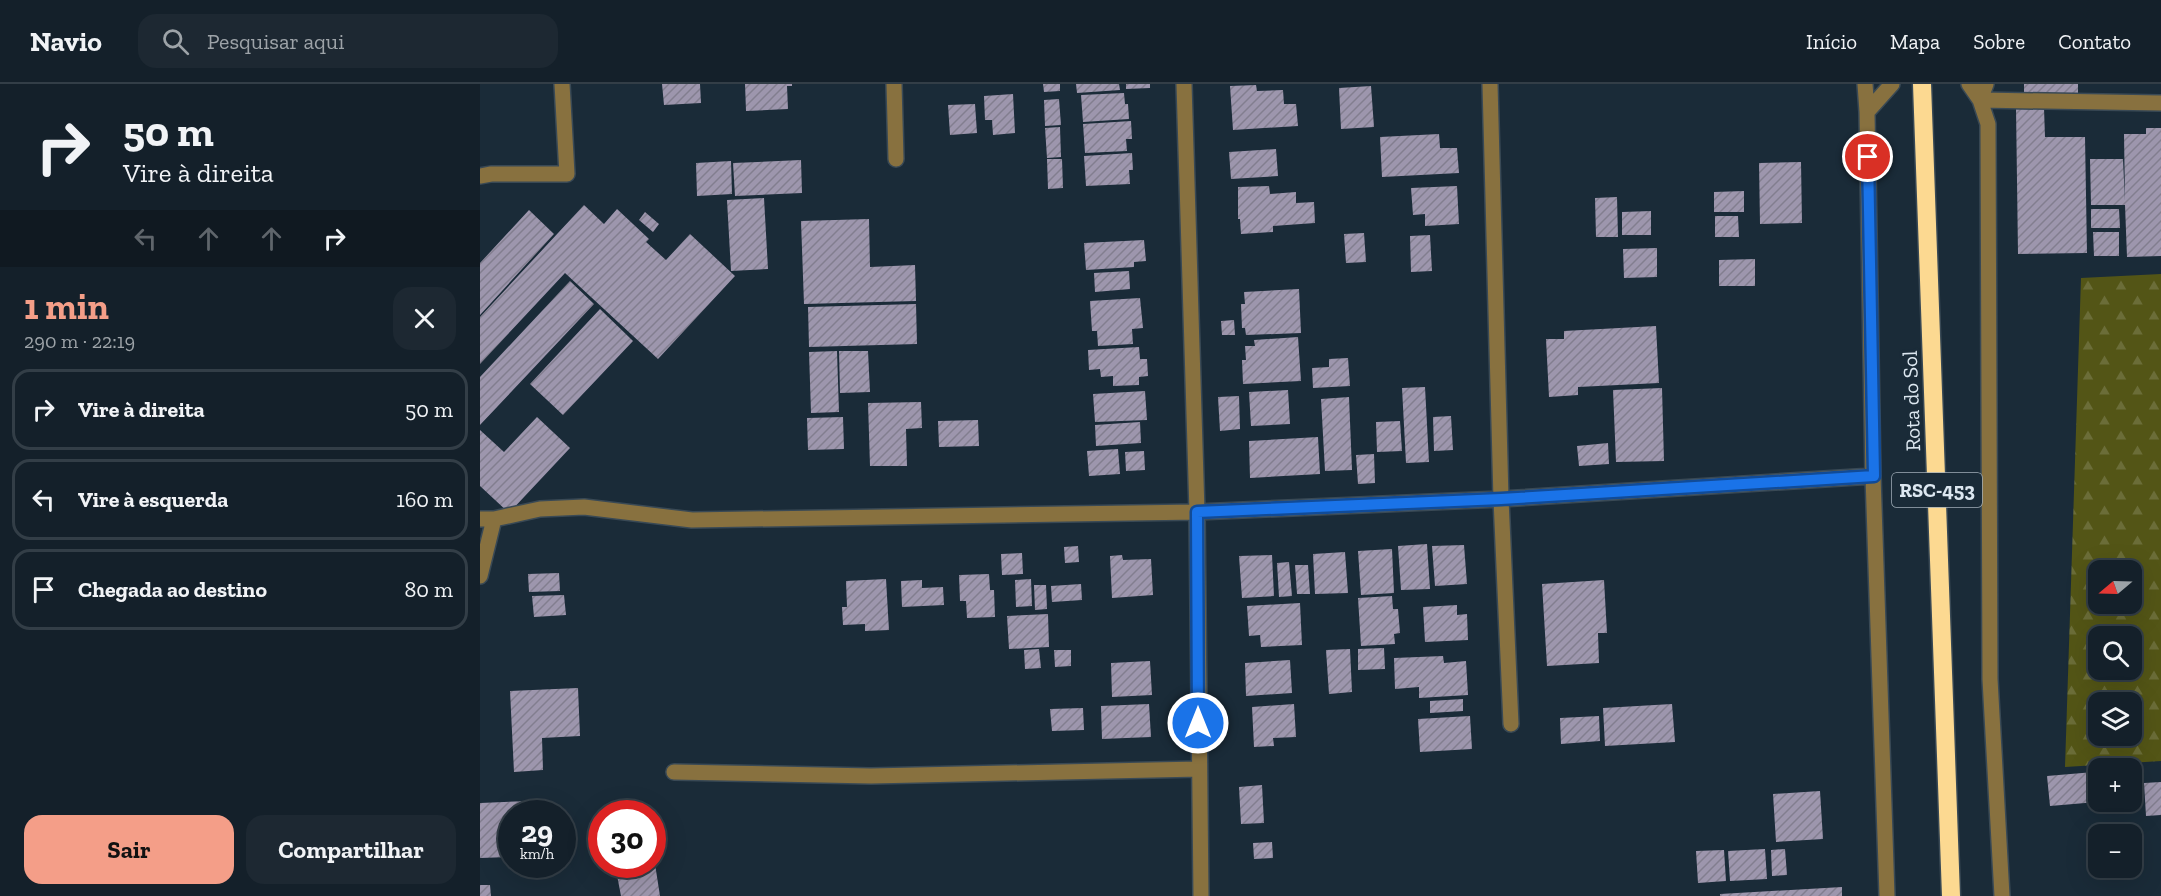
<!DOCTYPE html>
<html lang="pt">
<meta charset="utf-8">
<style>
body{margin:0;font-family:"Zilla Slab",serif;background:#1d2832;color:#f1f3f6;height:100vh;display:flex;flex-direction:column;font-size:22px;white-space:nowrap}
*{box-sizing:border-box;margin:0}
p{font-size:20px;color:#9da3a8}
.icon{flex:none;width:33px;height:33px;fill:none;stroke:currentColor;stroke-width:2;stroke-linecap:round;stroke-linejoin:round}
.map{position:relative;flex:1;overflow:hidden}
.details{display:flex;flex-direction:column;background:#14202a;width:480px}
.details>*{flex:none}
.top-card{background:#14202a;color:#f1f3f6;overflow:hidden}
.needle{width:39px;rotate:251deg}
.tools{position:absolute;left:1608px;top:476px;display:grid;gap:12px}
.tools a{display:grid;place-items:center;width:54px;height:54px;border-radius:12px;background:#14202a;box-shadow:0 6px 24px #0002,0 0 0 2px #333e47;font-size:30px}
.speed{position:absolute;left:18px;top:716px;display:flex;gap:12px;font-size:30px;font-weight:700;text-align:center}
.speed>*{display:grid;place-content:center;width:78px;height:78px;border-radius:50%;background:#14202a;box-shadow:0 6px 24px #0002,0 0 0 2px #333e47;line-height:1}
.speed small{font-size:15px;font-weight:400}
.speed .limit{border:9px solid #d22;background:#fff;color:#111}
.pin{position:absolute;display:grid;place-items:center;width:51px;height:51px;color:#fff;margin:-26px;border:3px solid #fff;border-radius:50%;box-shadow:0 2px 6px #0007}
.me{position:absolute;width:66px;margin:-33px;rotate:0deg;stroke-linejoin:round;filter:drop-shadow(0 0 4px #0008)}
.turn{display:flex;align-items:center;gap:21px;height:126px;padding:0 24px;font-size:27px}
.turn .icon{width:78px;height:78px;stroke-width:2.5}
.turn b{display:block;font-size:42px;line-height:51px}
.lanes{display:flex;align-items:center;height:57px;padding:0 24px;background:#0003;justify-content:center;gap:30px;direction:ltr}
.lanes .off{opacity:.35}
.round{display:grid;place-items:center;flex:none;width:63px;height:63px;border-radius:18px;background:#1d2832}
.head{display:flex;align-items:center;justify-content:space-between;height:102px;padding:0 24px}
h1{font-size:36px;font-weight:700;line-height:45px;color:#f49e88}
.button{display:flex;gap:12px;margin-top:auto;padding:12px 24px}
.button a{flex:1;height:69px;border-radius:18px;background:#f49e88;color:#111;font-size:24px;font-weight:700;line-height:69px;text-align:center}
.button a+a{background:#1d2832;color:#f1f3f6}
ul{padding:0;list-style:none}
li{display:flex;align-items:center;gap:18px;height:81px;margin:0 12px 9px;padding:0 12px;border:3px solid #333e47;border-radius:18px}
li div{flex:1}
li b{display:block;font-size:22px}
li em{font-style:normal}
header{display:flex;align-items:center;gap:36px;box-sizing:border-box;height:84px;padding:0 30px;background:#14202a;border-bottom:2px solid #333e47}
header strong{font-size:28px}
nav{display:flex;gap:33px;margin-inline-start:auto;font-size:21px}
.search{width:420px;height:54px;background:#1d2832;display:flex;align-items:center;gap:15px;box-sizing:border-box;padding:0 21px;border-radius:18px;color:#9da3a8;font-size:22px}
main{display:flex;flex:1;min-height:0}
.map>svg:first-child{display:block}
.forest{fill:url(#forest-firs);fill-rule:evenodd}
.building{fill:url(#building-hatch)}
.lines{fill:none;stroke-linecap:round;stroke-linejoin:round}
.minor-casing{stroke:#394955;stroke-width:18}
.highway-casing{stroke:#394955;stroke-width:21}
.minor{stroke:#88713f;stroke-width:15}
.highway{stroke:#fcd991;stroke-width:18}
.route-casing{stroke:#114b97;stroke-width:15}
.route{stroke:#1a73e8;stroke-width:10}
.labels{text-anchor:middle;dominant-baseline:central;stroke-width:6;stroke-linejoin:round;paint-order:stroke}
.shield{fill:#1a2b38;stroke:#a2afb9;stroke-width:1.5}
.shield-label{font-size:20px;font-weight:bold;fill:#dce7f0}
.street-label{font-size:21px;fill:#dce7f0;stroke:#1a2b38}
</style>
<header>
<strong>Navio</strong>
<div class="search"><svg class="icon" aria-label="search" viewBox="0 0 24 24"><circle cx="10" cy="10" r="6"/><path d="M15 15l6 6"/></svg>Pesquisar aqui</div>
<nav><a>Início</a><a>Mapa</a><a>Sobre</a><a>Contato</a></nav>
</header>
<main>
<section class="details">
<div class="top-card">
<div class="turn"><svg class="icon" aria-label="right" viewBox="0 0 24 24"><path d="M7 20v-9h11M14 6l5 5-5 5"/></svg><div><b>50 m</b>Vire à direita</div></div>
<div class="lanes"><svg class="icon off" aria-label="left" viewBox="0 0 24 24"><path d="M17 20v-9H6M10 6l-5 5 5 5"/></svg><svg class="icon off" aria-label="ahead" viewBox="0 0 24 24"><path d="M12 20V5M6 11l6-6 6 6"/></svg><svg class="icon off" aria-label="ahead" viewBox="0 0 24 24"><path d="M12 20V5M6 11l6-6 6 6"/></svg><svg class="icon" aria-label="right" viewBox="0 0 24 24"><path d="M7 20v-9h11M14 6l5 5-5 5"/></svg></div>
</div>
<div class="head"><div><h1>1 min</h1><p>290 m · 22:19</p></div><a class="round"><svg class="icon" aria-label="close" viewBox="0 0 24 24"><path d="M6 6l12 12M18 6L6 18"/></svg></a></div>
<ul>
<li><svg class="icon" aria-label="right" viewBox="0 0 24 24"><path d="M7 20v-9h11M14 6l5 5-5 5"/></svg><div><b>Vire à direita</b></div><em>50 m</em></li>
<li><svg class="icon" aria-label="left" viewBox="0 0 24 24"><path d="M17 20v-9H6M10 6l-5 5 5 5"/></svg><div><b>Vire à esquerda</b></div><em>160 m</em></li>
<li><svg class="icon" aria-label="arrive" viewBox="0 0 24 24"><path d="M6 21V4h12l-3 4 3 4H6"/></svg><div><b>Chegada ao destino</b></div><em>80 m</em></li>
</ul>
<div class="button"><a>Sair</a><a>Compartilhar</a></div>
</section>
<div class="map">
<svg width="1681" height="812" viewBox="0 0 1681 812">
<defs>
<pattern id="forest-firs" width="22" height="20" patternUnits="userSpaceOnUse" patternTransform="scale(1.5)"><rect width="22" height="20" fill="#535516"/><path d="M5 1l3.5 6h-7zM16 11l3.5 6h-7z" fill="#6b6d38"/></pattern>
<pattern id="building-hatch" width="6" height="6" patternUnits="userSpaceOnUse" patternTransform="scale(1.5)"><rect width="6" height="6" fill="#9d96ad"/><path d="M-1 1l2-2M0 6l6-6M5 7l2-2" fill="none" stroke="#827e8f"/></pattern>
</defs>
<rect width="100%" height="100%" fill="#1a2b38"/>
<path class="forest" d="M1681,190V677L1585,683L1601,194ZM1618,486H1652V519H1618ZM1618,552H1652V585H1618ZM1618,618H1652V651H1618Z"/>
<path class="building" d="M182,0H220L221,19L184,21Z
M265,0H312V2H307L308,25L266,27Z
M563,0H580V7L564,8Z
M596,0H639L640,6L597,9Z
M646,0H670V4L646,5Z
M1544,0H1598V13L1544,15Z
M776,1L777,7L803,6L804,20H816L818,42L753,46L750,2Z
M891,2L894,43L861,45L859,4Z
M644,9L645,20H648L649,35L603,38L601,11Z
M533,10L535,49L513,51L512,36H505L504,12Z
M579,15L581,41L565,42L564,16Z
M495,20L497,49L470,51L468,21Z
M1536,24H1564L1565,53H1605L1607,169L1538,170Z
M651,37L652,55H646L647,67L605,69L603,40Z
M580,43L581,73L567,74L565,44Z
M1666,44H1681V172L1647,173L1645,121H1611L1610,75H1643L1645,117L1644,50H1666Z
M959,50L960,64H977L979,89L902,93L900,53Z
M796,65L798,92L751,95L749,68Z
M652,69L653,86H649L650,100L606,102L604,72Z
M567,75H582L583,104L568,105Z
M321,76L322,109L255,112L253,79Z
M251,77L252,110L217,112L216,79Z
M1321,78L1322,139L1280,140L1279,79Z
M789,102L790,110L816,108V119L834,118L835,139L793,142V148L761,150L760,135H758V103Z
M977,102L979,140L945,142V130L933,131L931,104Z
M1264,107V128H1234V108Z
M1137,113L1138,153H1116L1115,114Z
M284,114L288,185L251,187L247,116Z
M104,121L124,140L137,125L169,155L166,158L186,176L210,150L255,192L178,275L85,189L0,280V233Z
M1611,125H1639L1640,144H1611Z
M49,126L74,150L0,231V179Z
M1171,127V151H1142V128Z
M165,128L179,140L173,148L159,136Z
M1235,132H1258L1259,153H1235Z
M389,135L390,183L435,181L436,217L324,220L321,137Z
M1613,148H1639V172H1614Z
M884,149L886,178L866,179L864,150Z
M950,151L952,187L931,188L930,152Z
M664,156L666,177L654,178V183L606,186L604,159Z
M1177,164V193L1144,194L1143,165Z
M1275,175V202H1239V176Z
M649,187L650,205L615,208L614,189Z
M90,197L114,220L0,341V293Z
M819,205L821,249L766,251L765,244H762L761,220H765L764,208Z
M660,214L663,244L652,245L653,260L618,262L617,247H612L610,217Z
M436,220L437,260L329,263L328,223Z
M120,225L153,257L83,331L50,300Z
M754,236L755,251H742L741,237Z
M1176,242L1179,299L1098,303V311L1069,313L1066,255H1084V247Z
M818,253L821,297L763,300L762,276H766L765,262H775L774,256Z
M659,263L660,275H667L668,292L659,293V301L633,302V292L621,293L620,285L609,286L608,266Z
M357,267L359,328L331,329L329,268Z
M359,267H388L390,308L360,309Z
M868,274L870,302L833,304L832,284L849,283V275Z
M945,303L949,378L926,379L922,304Z
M1182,304L1184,377L1136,378L1133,306Z
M808,306L810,340L771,342L769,308Z
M665,307L667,336L615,338L613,310Z
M759,312L760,345L740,347L738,313Z
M869,313L872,386L845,387L841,315Z
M441,318L442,344L426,345L427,382H390L388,319Z
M971,332L973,366L954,367L953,333Z
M57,333L90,364L29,429L0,402V346L24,368Z
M363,333L364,365L328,366L327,334Z
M498,336L499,362L459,363L458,337Z
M920,337L922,367L897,368L896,338Z
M660,338L661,359L616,362L615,341Z
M838,353L840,390L770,394L769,357Z
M1128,359L1129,380L1099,382L1097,362Z
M638,365L640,390L609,392L607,367Z
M664,367L665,386L646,387L645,368Z
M894,370L895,399L878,400L876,371Z
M947,460L950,505L921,506L918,462Z
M984,461L987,500L955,502L952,462Z
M598,462L599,478L585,479L584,463Z
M912,465L914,509L881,511L878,467Z
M865,468L868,509L835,510L833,470Z
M542,469L543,490L522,491L521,470Z
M642,471L643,476L671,475L673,511L632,514L630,472Z
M792,471L794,512L762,514L759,472Z
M809,478L812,512L799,513L797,479Z
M815,481H828L830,510H817Z
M79,489L80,507L49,508L48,490Z
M509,490L510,506H514L515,533L487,534L486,517H480L479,491Z
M406,495L409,546L385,547V540L363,541L362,523H367L366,497Z
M551,495L552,522L536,523L535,496Z
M442,496V504L463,503L464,521L422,523L421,497Z
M1124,496L1127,549H1118L1119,579L1067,582L1062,500Z
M601,500L602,516L572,518L571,502Z
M554,501H566L567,525L555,526Z
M84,511L86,531L54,533L52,512Z
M912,512L913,525H918L920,549L914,550L915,560L881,562L878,514Z
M820,519L822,561L781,563L780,551L769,552L767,522Z
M977,521V531L987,530L988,556L945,558L943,523Z
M568,530L569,563L529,565L527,532Z
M904,564L905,585L878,586V565Z
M559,565L561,584L545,585L544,566Z
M870,565L872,608L849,610L846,566Z
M574,566H591V582L575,583Z
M963,572L964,579L986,577L988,611L939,614V603L915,605L914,574Z
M810,576L812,609L766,612L765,579Z
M670,577L672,611L632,613L631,579Z
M98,604L100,652L62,654L63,686L34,688L30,607Z
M983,615V627L950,629V617Z
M669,620L671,653L622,655L621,622Z
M814,620L816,653L793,654L794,662L774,663L772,623Z
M1192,620L1195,658L1125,662L1123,624Z
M603,624L604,646L572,647L570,625Z
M990,632L992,665L940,668L938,635Z
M1119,632L1120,657L1081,660L1080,634Z
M1614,688L1617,718L1570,722L1567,692Z
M1681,698V731L1666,732L1664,699Z
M782,701L784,739L761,740L759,703Z
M1340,707L1343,755L1296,758L1293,710Z
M49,717V729H32V773L0,774V719Z
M792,758L793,774L774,775L773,759Z
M1285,765L1287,795L1250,797L1248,767Z
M1305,765L1307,791L1292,792L1291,766Z
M1244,766L1246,797L1218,799L1216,767Z
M175,780L180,812H141L136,786Z
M0,801H10L11,812H0Z
M1362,803V812H1240V810Z"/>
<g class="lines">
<g class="minor-casing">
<path id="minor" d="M414,0L416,75
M704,0L717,428L721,812
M1010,0L1021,415L1031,640
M1385,0L1387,28
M1489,0L1500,16L1508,40L1510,595L1522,812
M1506,0L1500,16L1681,19
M0,92L11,90H87L82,0
M0,435H14L60,425L104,423L212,436L717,428L1021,415L1393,392
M0,492L14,435
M194,688L391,692L719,685
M1407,812L1393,392L1387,28L1412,0"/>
</g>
<g class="highway-casing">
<path id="highway" d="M1442,0L1471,812"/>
</g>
<use href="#minor" class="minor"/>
<use href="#highway" class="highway"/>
</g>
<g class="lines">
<g class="route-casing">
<path id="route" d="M718,639L717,428L1021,415L1394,392L1388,73"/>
</g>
<use href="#route" class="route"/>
</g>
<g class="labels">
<rect class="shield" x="1412" y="389" width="90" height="34" rx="4.5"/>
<g class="shield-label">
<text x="1457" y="406">RSC-453</text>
</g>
<g class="street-label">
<text transform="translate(1431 317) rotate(-92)">Rota do Sol</text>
</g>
</g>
</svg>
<div class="tools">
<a><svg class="needle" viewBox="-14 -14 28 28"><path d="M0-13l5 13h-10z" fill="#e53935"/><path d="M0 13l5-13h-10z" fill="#9da3a8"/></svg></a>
<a><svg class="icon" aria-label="search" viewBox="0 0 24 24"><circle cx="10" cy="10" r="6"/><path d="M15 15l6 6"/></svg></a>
<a><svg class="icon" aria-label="layers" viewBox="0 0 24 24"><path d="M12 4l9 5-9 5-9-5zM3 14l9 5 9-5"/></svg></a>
<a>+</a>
<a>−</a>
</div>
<div class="speed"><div>29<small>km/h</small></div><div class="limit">30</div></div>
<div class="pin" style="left:1388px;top:73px;background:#d93025"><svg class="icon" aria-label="arrive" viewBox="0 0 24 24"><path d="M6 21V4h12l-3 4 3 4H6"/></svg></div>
<svg class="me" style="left:718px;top:639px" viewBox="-20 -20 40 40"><circle r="17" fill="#1a73e8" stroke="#fff" stroke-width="3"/><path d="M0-11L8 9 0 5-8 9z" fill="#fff"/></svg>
</div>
</main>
